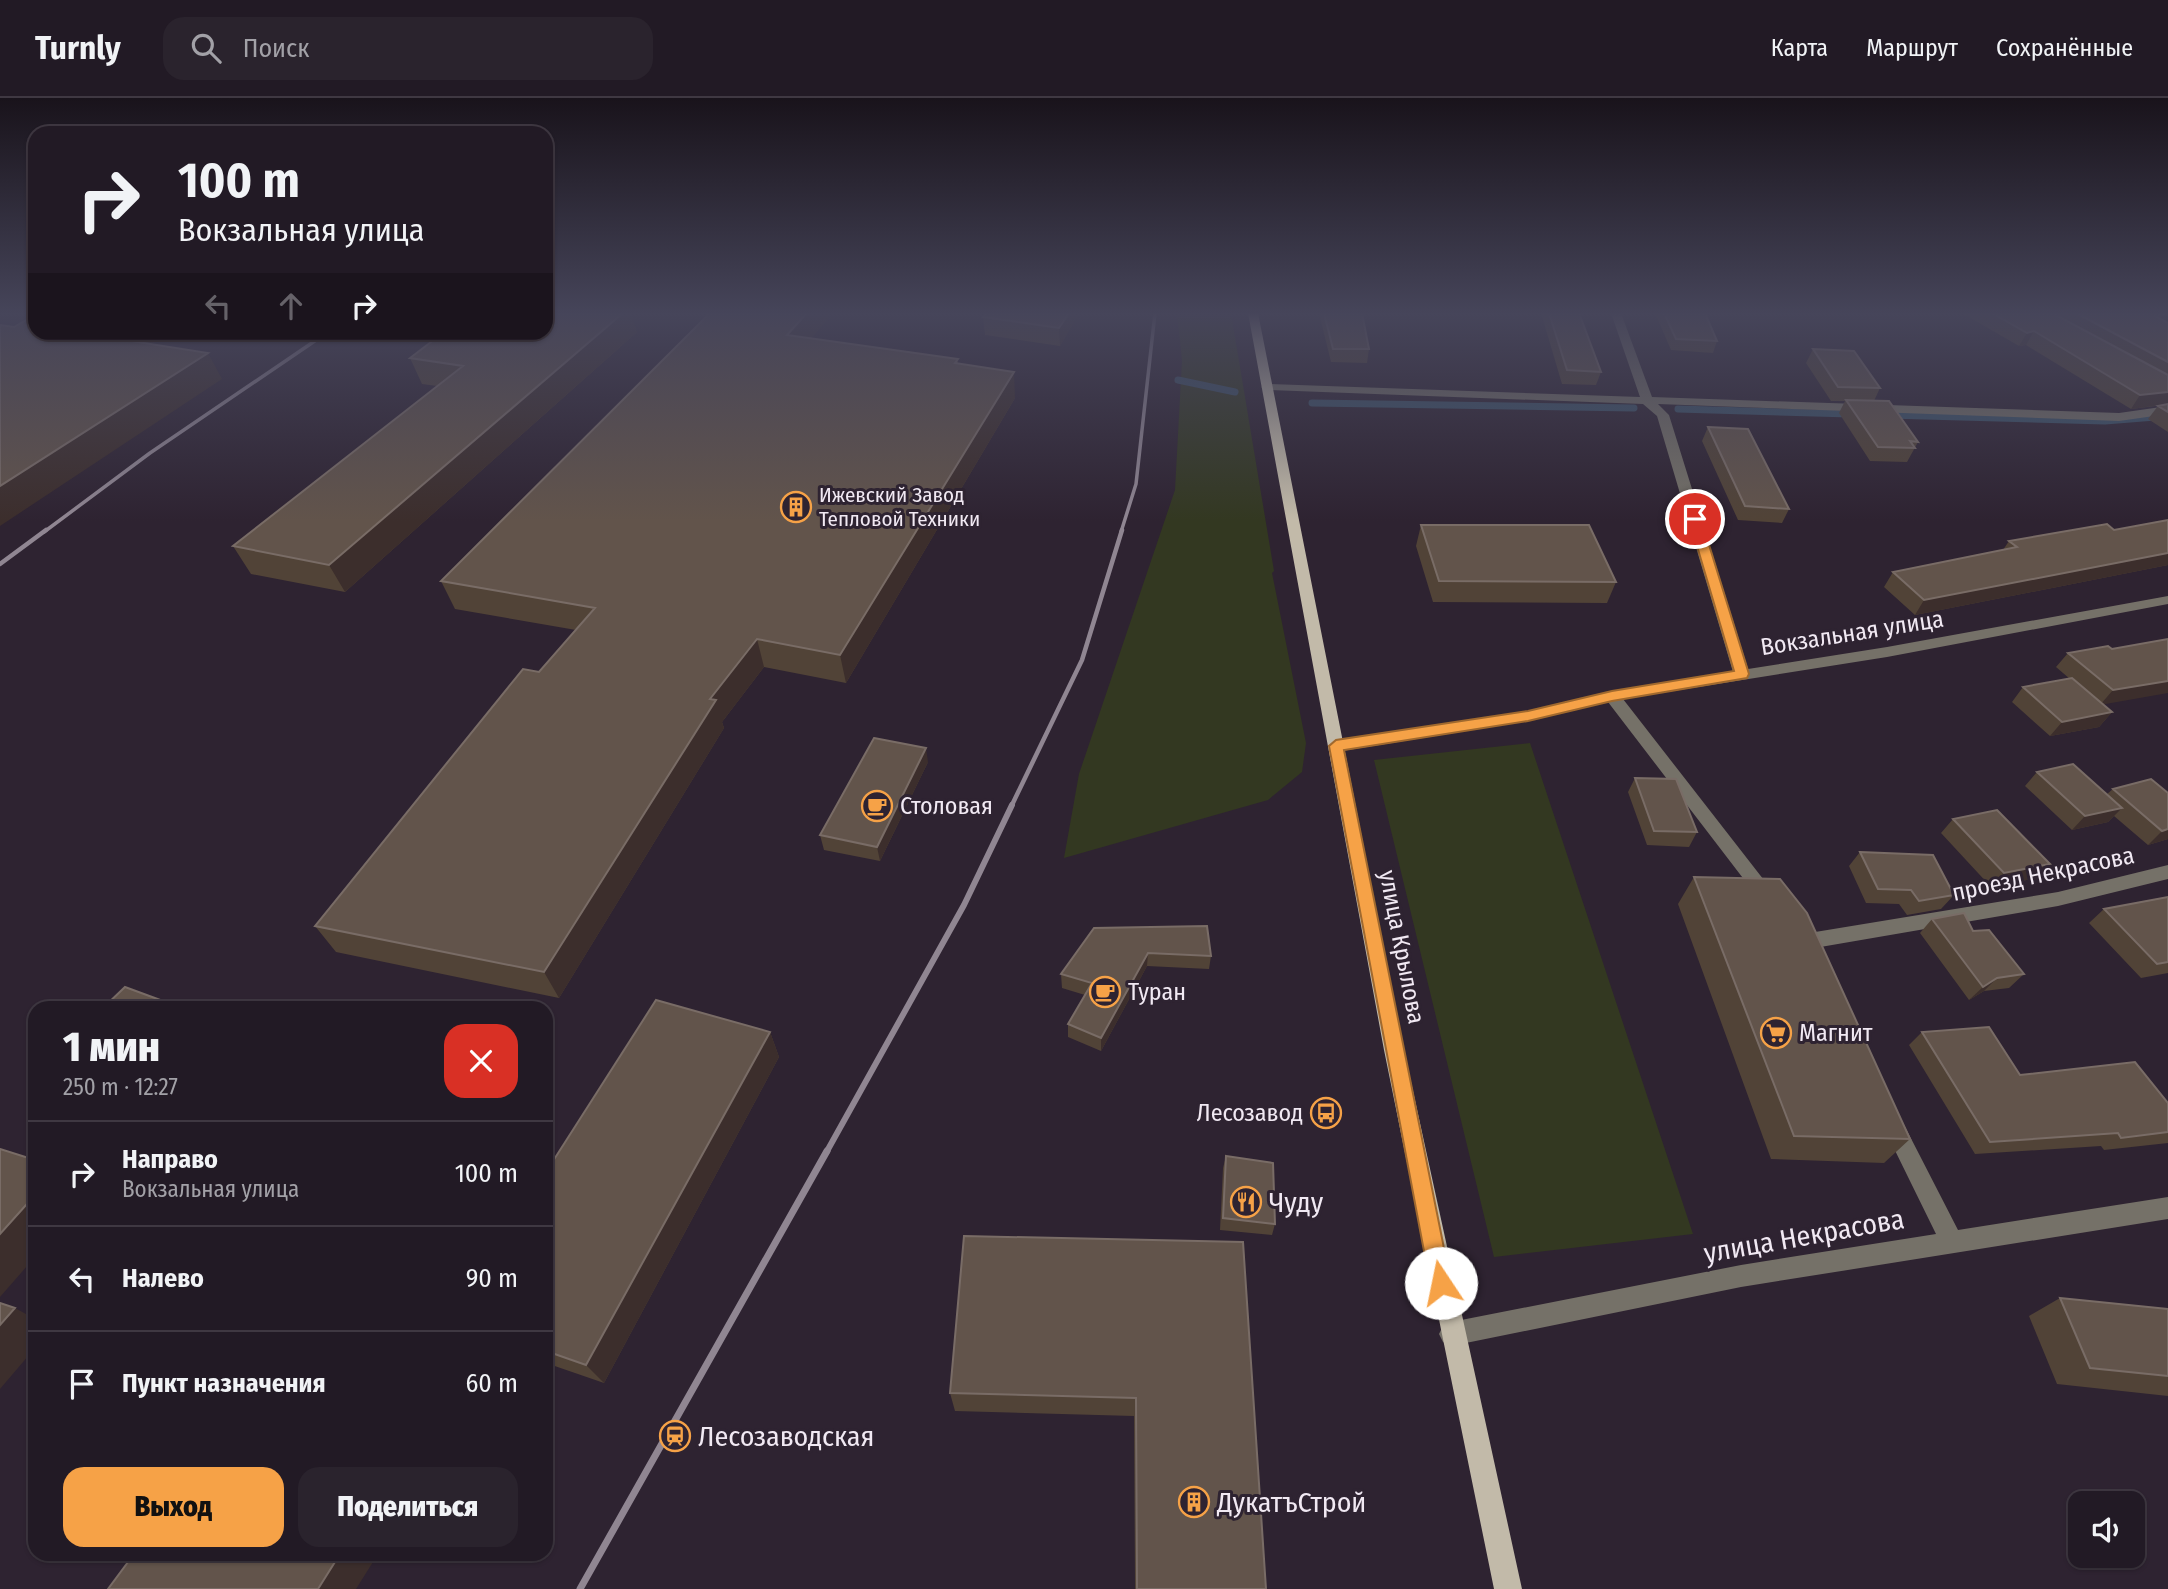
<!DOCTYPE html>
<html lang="ru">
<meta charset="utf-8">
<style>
body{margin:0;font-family:"Fira Sans Condensed",sans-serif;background:#2a232d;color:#f1f3f6;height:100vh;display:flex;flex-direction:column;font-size:26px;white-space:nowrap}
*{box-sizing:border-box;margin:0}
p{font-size:23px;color:#a2a1a7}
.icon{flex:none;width:38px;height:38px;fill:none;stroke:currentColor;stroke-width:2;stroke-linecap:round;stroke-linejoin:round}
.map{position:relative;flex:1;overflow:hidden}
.details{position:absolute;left:28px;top:903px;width:525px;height:560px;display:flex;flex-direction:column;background:#221a25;border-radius:21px;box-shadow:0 2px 5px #0004,0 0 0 2px #3f3842}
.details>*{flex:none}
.banner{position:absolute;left:28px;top:28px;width:525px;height:214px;border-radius:21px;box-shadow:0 2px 5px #0004,0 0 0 2px #3f3842;background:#221a25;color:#f1f3f6;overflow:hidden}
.buttons{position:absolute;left:2068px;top:1393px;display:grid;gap:14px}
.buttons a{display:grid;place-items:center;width:77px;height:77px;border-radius:14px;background:#221a25;box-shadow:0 2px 5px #0004,0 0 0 2px #3f3842;font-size:35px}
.pin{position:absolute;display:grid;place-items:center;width:60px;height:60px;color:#fff;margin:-30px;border:4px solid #fff;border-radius:50%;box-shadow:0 2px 7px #0007}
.me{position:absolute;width:77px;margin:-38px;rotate:349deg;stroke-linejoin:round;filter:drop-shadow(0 0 5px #0008)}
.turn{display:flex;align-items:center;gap:24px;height:147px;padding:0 35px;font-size:32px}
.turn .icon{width:91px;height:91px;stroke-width:2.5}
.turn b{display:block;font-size:49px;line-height:60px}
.lanes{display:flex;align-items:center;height:66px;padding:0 35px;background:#0003;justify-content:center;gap:35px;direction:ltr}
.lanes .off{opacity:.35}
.round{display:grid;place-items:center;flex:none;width:74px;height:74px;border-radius:21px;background:#2a232d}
.headline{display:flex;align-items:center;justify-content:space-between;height:119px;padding:0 35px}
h1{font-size:42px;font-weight:800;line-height:52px}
.button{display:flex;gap:14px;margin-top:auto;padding:14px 35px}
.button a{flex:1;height:80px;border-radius:21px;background:#f6a247;color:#111;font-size:28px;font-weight:800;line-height:80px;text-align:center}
.button a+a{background:#2a232d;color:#f1f3f6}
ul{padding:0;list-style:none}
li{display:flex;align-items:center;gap:21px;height:105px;padding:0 35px;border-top:2px solid #3f3842}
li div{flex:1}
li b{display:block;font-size:26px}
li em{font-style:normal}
header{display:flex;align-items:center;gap:42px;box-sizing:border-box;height:98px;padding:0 35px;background:#221a25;border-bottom:2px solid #3f3842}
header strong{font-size:33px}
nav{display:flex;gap:38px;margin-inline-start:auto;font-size:24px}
.search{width:490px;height:63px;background:#2a232d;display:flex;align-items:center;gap:18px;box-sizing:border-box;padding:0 24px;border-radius:21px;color:#a2a1a7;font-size:26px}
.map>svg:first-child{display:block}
.green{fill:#333821}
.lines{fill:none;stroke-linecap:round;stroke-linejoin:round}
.stream{stroke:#3c5368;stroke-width:7}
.minor{fill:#757168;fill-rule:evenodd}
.major{fill:#c2baa9;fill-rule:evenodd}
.rail-far3{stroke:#908692;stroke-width:3.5}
.rail-far2{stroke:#908692;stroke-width:4.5}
.rail-far1{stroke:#908692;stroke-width:6}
.rail{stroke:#908692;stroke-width:7}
.wall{fill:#514337}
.shaded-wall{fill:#3c2e2c}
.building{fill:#62544b;stroke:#796c66;stroke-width:2}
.route{fill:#f6a247;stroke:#a0692e;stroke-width:2}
.labels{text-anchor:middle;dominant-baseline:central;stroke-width:6;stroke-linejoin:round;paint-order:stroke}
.far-poi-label{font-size:21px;fill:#f1e9f3;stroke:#2e2331;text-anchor:start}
.street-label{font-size:24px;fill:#f1e9f3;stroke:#2e2331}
.poi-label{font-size:24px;fill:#f1e9f3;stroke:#2e2331;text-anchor:start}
.near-poi-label{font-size:28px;fill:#f1e9f3;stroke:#2e2331;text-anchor:start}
.near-street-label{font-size:28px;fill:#f1e9f3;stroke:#2e2331}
</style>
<header>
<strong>Turnly</strong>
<div class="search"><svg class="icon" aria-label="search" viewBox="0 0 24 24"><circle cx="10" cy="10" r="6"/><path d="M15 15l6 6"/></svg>Поиск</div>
<nav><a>Карта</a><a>Маршрут</a><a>Сохранённые</a></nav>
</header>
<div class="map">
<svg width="2168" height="1491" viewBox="0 0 2168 1491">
<rect width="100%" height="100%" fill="#2e2331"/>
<path class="green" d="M1177,215H1231L1274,473L1272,475L1306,645L1302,674L1268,702L1064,760L1079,676L1175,392L1182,262Z
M1530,645L1693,1136L1494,1159L1374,662Z"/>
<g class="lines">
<path class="stream" d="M1178,282L1235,294
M1312,305L1634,310
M1678,311L1851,316
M1888,317L2105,323L2168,318"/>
<path class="minor" d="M1611,215H1621L1652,299L2119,315L2168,308V316L2119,323L1658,306L1669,317L1748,571L1887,549L2168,498V506L1887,559L1623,601L1774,795L1777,800L1774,805H1762L1608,604L1528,623L1336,654L1330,652L1328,648L1330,644L1336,642L1528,613L1612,593L1733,574L1657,318L1643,306L1267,292L1261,289L1267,286L1640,299Z
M2168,767V781L2058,808L1803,852L1796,849L1794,844L1796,839L1803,836L2058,794Z
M1893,1016L1900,1019L1958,1132L2168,1099V1121L1741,1189L1451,1248L1443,1244L1439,1236L1443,1228L1451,1224L1741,1167L1936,1136L1882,1026L1886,1019Z"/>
<path class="major" d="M1248,215H1258L1404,952L1522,1491H1494L1384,952Z"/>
<path class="rail-far3" d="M44,434L150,355L328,234
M1121,434L1136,386L1155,215"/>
<path class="rail-far2" d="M0,466L46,432
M1011,709L1082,562L1122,432"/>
<path class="rail-far1" d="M826,1055L964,807L1012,707"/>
<path class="rail" d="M580,1491L827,1053"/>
</g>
<path class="wall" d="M710,215H833L811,240L958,261V265L1015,300L846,585L764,569L722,624L724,630L559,900L336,854L315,828L576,532L455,511L441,483Z
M987,215H1079L1060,248L985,237L983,219Z
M1319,215H1362L1369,251L1367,265L1331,264Z
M1541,215H1579L1601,274L1596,287L1562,286Z
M1655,215H1705L1717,243L1713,255L1671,252Z
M1962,215H2161V221L2168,225V334L2148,321L2158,308L2164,307L2131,311L2026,247L2019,248Z
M637,234L345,494L251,476L233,448L437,288L422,286L410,260Z
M1813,251L1880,290L1874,303L1918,344L1907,364L1870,363L1839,315L1845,303H1831L1806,265Z
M1708,329L1789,411L1782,425L1738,422L1702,343Z
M2168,422V467L1915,517L1884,489L1893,474L2003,452L2009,443L2114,432Z
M1421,427L1616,484L1607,505L1433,504L1416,448Z
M2168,541L2103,607L2112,614L2099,629L2050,638L2012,604L2023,589L2070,581L2056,569L2068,555L2112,551Z
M928,664L880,763L824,752L820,737Z
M2037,674L2107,696L2113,691L2151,681L2168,741L2148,747L2114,718L2108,724L2072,732L2025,688Z
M1635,680L1697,734L1689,749L1647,747L1628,694Z
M1953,721L2050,766L2037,780L1991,789L1941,735Z
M1860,754L1954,797L1941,811L1907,817L1899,806L1866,805L1849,768Z
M1694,779L1910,1041L1884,1065L1771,1061L1678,806Z
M2168,799V875L2141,880L2089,825L2104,811Z
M1932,821L1973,833L2024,876L2009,890L1984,893L1969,902L1920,835Z
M1094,830L1211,858L1209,871L1147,868L1101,953L1068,939V926L1085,897L1062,890L1061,876Z
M770,934L779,959L604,1285L546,1265V1074Z
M1922,934L2020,977L2168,1005V1045L2104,1052L2101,1048L1975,1056L1909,947Z
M1226,1058L1275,1126L1272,1137L1220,1132L1223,1070Z
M1243,1144L1266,1491H1135L1134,1318L955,1313L950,1295Z
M2060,1200L2168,1211V1298L2057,1286L2029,1218Z"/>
<path class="shaded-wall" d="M623,215H631L637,234L345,494L329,467Z
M807,215H833L792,262L787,237Z
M1069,215H1079L1060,248L1059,230Z
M2034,233L2026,247L2019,248L2027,235Z
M114,234H171L122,265L106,239Z
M208,255L222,281L0,428V388Z
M1014,274L1015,300L846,585L840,557Z
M2168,294V306L2131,311L2140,297Z
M2168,455V467L1915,517L1924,502Z
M757,541L764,569L722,624L724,630L559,900L544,874L710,601Z
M2168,583V595L2100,607L2113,592Z
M2112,614L2099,629L2050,638L2062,624Z
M926,650L928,664L880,763L877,749Z
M2122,710L2108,724L2072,732L2085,718Z
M2168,731V741L2148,747L2162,733Z
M2050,766L2037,780L1991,789L2004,775Z
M1148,855L1147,868L1101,953V940Z
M1997,880L1984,893L1969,902L1983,889Z
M770,934L779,959L604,1285L586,1267Z
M35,1097V1159L0,1199V1136Z
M15,1210L35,1221V1250L0,1291V1227Z
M340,1456H378L356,1491H318Z"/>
<path class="building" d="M546,215H623L329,467L233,448L463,268L410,260L444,234H546Z
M710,215H807L787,237L958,261L955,265L1014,274L840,557L757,541L710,601L716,602L544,874L315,828L523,571L539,574L595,510L441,483Z
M987,215H1069L1059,230L983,219Z
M1324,215H1362L1369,251H1333Z
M1549,215H1579L1601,274L1567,272Z
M1664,215H1705L1717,243L1676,241Z
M1992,215H2052L2168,277V294L2140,297L2034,233L2027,235Z
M2076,215H2161L2164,216L2155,218L2168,225V264Z
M35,217V234H114L106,239L208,255L0,388V227L14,229Z
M1813,251L1854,253L1880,290L1838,289Z
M1846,302L1889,303L1918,344L1910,343L1915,350L1878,349Z
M2168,306V314L2158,308Z
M1708,329L1748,331L1789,411L1745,408Z
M2168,422V455L1924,502L1893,474L2017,449L2009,443L2107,426L2114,432Z
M1421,427H1589L1616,484L1439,483Z
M2168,541V583L2113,592L2068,555L2108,548L2112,551Z
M2072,580L2112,614L2062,624L2023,589Z
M874,640L926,650L877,749L820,737Z
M2073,666L2122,710L2085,718L2037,674Z
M1635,680L1676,681L1697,734L1654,733Z
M2151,681L2168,695V731L2162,733L2113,691Z
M1997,712L2050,766L2004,775L1953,721Z
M1860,754L1933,757L1954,797L1919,803L1911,792L1878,791Z
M1694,779L1780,781L1807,815L1910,1041L1794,1038Z
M2168,799V864L2157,866L2104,811Z
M1964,815L1973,833L1989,832L2024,876L1997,880L1983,889L1932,821Z
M1207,828L1211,858L1148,855L1101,940L1068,926L1092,885L1061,876L1094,830Z
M125,889L182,910H103Z
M656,902L770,934L586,1267L546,1253V1074Z
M1989,929L2020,977L2135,964L2168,1005V1034L2121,1040L2118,1035L1990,1044L1922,934Z
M0,1051L35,1062V1097L0,1136Z
M1226,1058L1273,1065L1275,1126L1223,1120Z
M964,1138L1243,1144L1266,1491H1137L1136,1300L950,1295Z
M2060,1200L2168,1211V1278L2090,1270Z
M0,1205L15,1210L0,1227Z
M134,1456H340L318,1491H108Z"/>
<linearGradient id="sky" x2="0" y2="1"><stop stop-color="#19131b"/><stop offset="0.51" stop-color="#46455a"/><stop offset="1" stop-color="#46455a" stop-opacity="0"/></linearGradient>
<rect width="2168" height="423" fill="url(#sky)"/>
<path class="route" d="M1695,417L1701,421L1749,576L1747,580L1612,603L1528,623L1344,652L1451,1185L1448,1192L1441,1195L1433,1192L1430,1185L1329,648L1336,642L1528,613L1612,593L1734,573L1689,421Z"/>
<defs>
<g id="building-ring" transform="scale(1.575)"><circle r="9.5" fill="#2e2331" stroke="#f6a247" stroke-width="1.5"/><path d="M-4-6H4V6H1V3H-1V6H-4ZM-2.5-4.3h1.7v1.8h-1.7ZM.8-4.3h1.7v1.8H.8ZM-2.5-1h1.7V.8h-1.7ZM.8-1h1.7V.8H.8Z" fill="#f6a247"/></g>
<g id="cafe-ring" transform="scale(1.575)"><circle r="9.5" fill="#2e2331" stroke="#f6a247" stroke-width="1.5"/><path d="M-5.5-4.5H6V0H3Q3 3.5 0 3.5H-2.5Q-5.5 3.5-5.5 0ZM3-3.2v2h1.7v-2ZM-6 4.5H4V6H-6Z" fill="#f6a247"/></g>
<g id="supermarket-ring" transform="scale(1.575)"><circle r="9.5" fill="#2e2331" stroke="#f6a247" stroke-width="1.5"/><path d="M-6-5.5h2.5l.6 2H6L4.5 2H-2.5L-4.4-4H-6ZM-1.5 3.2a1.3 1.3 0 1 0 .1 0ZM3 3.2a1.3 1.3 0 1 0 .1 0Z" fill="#f6a247"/></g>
<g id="bus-ring" transform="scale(1.575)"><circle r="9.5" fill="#2e2331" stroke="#f6a247" stroke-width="1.5"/><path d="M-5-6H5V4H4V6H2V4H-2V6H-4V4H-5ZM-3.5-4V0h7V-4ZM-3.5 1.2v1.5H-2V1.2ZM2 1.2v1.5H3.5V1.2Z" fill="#f6a247"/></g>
<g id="restaurant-ring" transform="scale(1.575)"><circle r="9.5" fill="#2e2331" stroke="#f6a247" stroke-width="1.5"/><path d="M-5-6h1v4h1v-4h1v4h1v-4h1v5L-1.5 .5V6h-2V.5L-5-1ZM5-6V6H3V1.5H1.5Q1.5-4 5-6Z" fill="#f6a247"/></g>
<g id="station-ring" transform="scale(1.575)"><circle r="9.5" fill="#2e2331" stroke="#f6a247" stroke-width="1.5"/><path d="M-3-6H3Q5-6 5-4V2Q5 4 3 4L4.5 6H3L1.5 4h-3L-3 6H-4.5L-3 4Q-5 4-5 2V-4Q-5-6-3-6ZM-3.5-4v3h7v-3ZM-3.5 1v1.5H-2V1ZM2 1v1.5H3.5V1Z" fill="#f6a247"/></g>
</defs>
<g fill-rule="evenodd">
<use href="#building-ring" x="796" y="409"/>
<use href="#cafe-ring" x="877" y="708"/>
<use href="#cafe-ring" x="1105" y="894"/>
<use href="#supermarket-ring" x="1776" y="935"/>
<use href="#bus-ring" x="1326" y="1015"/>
<use href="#restaurant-ring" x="1246" y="1104"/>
<use href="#station-ring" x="675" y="1338"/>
<use href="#building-ring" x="1194" y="1404"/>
</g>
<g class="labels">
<g class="far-poi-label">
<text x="819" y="397">Ижевский Завод<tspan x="819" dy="24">Тепловой Техники</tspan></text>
</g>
<g class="street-label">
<text transform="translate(1852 535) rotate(-9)">Вокзальная улица</text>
<text transform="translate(2043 776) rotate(-12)">проезд Некрасова</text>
<text transform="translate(1402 849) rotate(79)">улица Крылова</text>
</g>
<g class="poi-label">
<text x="900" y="708">Столовая</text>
<text x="1128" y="894">Туран</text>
<text x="1799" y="935">Магнит</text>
<text x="1303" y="1015" text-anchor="end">Лесозавод</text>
</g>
<g class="near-poi-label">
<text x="1269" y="1104">Чуду</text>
<text x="698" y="1338">Лесозаводская</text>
<text x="1217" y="1404">ДукатъСтрой</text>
</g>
<g class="near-street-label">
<text transform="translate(1804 1138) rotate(-10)">улица Некрасова</text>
</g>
</g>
</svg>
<div class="buttons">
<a><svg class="icon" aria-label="sound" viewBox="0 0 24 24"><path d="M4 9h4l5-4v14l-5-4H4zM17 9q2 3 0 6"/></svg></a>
</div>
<div class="pin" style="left:1695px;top:421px;background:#d93025"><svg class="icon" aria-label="arrive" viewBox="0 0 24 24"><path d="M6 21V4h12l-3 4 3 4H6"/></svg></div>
<svg class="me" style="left:1441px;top:1185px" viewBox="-20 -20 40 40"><circle r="19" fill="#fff"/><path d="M0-13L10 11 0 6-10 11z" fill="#f6a247"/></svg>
<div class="banner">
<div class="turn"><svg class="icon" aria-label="right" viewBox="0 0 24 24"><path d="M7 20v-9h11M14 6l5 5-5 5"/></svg><div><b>100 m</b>Вокзальная улица</div></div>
<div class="lanes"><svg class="icon off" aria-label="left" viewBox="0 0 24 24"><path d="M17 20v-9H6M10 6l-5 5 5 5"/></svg><svg class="icon off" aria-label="ahead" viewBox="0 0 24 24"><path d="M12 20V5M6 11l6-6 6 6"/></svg><svg class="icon" aria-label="right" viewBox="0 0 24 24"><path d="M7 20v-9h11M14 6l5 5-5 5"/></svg></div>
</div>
<section class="details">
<div class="headline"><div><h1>1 мин</h1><p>250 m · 12:27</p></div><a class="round" style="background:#d93025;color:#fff"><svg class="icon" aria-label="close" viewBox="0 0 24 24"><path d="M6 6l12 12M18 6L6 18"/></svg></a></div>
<ul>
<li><svg class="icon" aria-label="right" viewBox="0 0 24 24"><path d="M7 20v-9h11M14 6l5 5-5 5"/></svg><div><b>Направо</b><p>Вокзальная улица</p></div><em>100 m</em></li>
<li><svg class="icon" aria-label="left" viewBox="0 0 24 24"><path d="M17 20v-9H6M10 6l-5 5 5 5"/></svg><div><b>Налево</b></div><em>90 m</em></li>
<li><svg class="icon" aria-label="arrive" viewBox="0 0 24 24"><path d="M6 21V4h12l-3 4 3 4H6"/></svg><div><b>Пункт назначения</b></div><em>60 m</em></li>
</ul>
<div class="button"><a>Выход</a><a>Поделиться</a></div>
</section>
</div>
